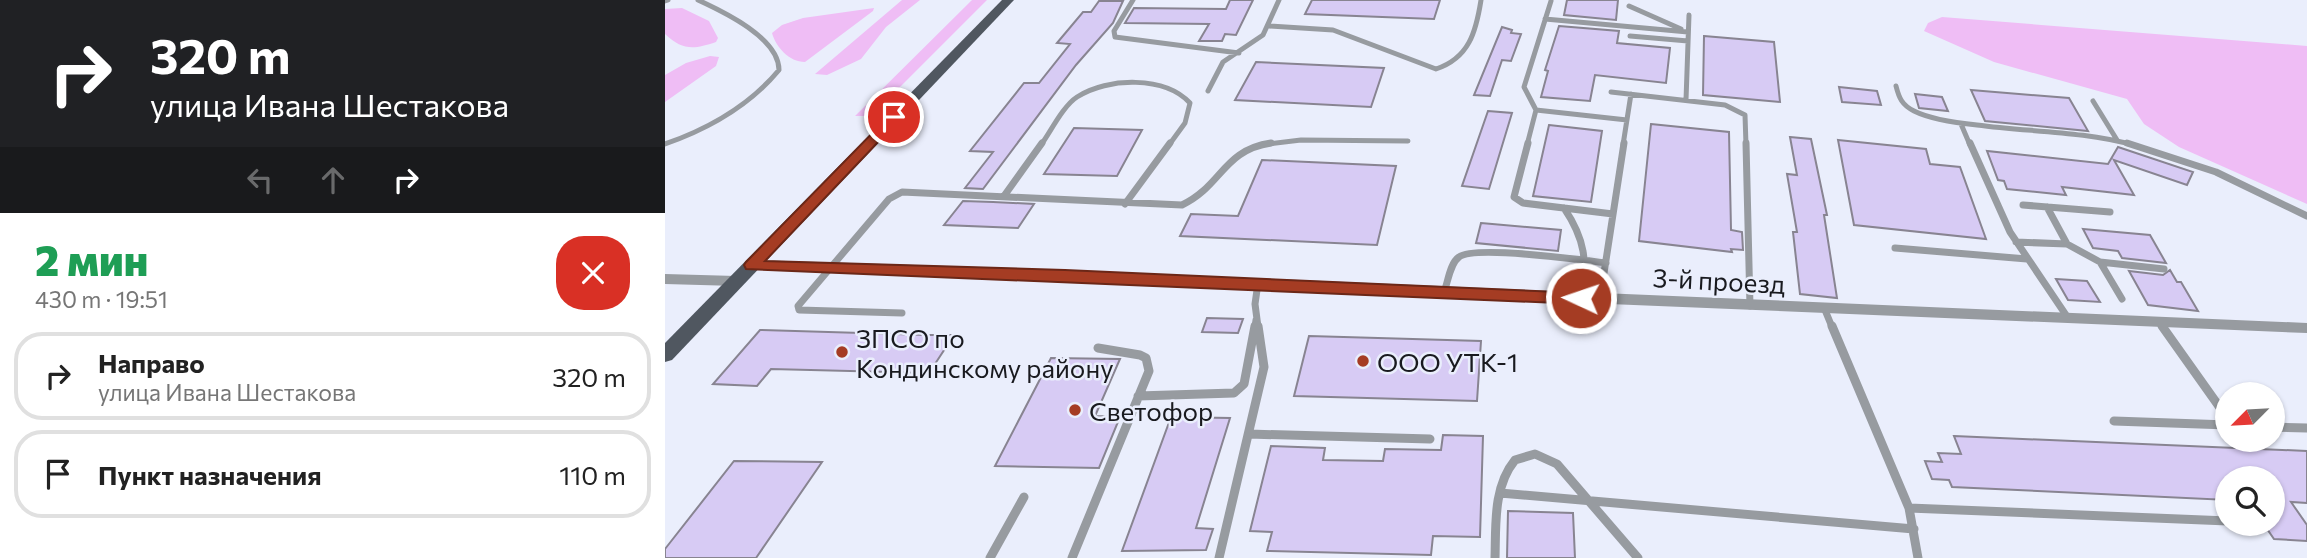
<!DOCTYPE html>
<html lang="ru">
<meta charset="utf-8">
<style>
body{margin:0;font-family:Commissioner,sans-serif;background:#f6f6f6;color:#222;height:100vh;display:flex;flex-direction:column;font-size:26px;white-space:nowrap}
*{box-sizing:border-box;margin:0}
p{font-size:23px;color:#767676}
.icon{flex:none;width:38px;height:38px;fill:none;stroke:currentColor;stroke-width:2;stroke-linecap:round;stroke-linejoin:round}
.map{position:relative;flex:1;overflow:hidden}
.sheet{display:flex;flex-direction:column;background:#fff;width:665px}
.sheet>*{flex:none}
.guide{background:#202124;color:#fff;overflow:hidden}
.needle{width:46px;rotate:246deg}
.buttons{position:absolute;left:1550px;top:382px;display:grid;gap:14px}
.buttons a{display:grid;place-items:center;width:70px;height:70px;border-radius:50%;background:#fff;box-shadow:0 2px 5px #0004;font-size:35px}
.pin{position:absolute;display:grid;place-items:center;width:60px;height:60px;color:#fff;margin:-30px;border:4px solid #fff;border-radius:50%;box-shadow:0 2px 7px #0007}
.me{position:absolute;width:77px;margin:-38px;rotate:273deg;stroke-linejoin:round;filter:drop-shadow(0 0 5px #0008)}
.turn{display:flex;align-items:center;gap:24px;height:147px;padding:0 35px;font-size:32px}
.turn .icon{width:91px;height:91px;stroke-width:2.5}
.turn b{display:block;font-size:49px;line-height:60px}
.lanes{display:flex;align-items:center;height:66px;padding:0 35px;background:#0003;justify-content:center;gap:35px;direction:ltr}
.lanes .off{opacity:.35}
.round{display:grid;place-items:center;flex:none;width:74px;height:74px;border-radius:28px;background:#f6f6f6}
.headline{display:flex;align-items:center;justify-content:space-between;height:119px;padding:0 35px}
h1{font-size:42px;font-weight:800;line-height:52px;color:#1e9e55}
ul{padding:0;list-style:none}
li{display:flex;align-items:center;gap:21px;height:88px;margin:0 14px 10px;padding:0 21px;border:4px solid #e0e0e0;border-radius:28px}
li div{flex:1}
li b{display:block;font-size:26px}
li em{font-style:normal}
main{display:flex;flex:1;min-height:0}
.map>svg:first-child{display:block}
.green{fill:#efbdf5}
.building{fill:#d7cbf4;stroke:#888491;stroke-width:2}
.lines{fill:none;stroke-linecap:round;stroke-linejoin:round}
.service-far2{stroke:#979ba0;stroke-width:5}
.service-far1{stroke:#979ba0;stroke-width:7}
.service{stroke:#979ba0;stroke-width:9}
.minor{fill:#979ba0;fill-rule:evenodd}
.primary{fill:#505760;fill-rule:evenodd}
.route{fill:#a53c23;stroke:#6b2717;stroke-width:2}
.poi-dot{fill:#a53c23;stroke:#eaeefc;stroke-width:2.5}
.labels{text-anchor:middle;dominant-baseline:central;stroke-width:5;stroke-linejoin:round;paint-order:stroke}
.street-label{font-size:26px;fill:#191a1f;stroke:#eaeefc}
.poi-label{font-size:26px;fill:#191a1f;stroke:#eaeefc;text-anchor:start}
</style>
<main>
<section class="sheet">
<div class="guide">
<div class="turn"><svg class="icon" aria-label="right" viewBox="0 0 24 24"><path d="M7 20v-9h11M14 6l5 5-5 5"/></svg><div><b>320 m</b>улица Ивана Шестакова</div></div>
<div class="lanes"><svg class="icon off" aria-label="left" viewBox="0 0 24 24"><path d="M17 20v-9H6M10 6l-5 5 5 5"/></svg><svg class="icon off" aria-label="ahead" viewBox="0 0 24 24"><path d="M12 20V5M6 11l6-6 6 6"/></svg><svg class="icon" aria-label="right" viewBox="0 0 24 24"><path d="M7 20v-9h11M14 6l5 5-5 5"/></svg></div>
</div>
<div class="headline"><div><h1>2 мин</h1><p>430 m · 19:51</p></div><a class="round" style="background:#d93025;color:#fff"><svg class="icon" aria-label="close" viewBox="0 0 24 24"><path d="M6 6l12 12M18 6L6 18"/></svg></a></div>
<ul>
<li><svg class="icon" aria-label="right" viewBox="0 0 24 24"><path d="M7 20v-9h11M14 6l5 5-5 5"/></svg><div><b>Направо</b><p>улица Ивана Шестакова</p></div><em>320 m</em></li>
<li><svg class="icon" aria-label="arrive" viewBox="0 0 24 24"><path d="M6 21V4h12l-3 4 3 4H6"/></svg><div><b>Пункт назначения</b></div><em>110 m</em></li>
</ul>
</section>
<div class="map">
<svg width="1642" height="558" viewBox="0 0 1642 558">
<rect width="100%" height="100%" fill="#eaeefc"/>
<path class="green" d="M237,0H255L221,27L196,59L162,75L150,74Z
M307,0H322L206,116H190Z
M17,8L44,21L53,38L51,42C28,50 17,50 0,34V9Z
M209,8L208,11L140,62C124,62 111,47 107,33L117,25L138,18Z
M1277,17L1642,46V204L1514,147L1479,124L1462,99L1329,62L1259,31L1263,23Z
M45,56L54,57L51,66L0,102V75L21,63Z"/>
<path class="building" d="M565,0H588L571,35L560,34L557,41H534L544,24L460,23L469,8L561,9Z
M647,0H775L769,19L640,14Z
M902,0H953L951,20L899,15Z
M434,1H458L448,23L411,65L318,189L300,188L328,152L305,151L359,83H374L405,44L392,43L418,12H426Z
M894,26L954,31L952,43L1005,48L1001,83L930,75L925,101L876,97L883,71L880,70Z
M837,27L847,30L846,33L856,34L846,61L837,60L825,96L809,95Z
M1039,36L1109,42L1115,102L1038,95Z
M591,62L719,68L706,107L570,100Z
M1174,87L1212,91L1216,105L1177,102Z
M1306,90L1404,98L1423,131L1320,121Z
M1250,94L1277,97L1283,111L1254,108Z
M823,111L847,113L824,189L797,186Z
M986,124L1064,132L1066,230L1077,232L1078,250L1066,249L1067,252L974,241Z
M884,125L937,131L926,202L868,196Z
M409,128L477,130L452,176L379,174Z
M1125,137L1146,139L1162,215H1159L1172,298L1135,294L1128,232H1132L1122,174L1132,175Z
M1173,140L1261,149L1265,164L1295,167L1321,239L1189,225Z
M1453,147L1528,172L1522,185L1449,160L1469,195L1397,187L1401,195L1342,189L1339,181L1333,180L1322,151L1443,164Z
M597,160L731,166L712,245L515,236L526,214L573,216Z
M298,201L328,202L369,204L353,228L279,225Z
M816,223L896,230L893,251L811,243Z
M1418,229L1485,235L1501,263L1457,258L1453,251L1428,248Z
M1505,270L1512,282H1516L1533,311L1483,305L1464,271L1498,275Z
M1391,279L1422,281L1435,302L1403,300Z
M542,318L578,319L573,333L537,332Z
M95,330L263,335H289L264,373L106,369L92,386L48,384Z
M644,336L816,341L812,401L629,396Z
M386,358L455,359L430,416L455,417L434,468L330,466Z
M506,417L565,418L531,528L548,529L541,550L457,551Z
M778,435L818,436L815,537L768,536L766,555L602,551L607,532L585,531L606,446L660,448L658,460L718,461L720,449L776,450Z
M1289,436L1642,451V503L1626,502L1642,525V541L1609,539L1598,523H1608V478H1563V500L1287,487L1284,480L1267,479L1260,461L1277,462L1273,453L1296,454Z
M69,461L157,462L91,558H0V549Z
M843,511L908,513L910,558H842Z"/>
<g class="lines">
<path class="service-far2" d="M468,0L449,31L450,37L574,53
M0,1L3,0
M964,6L1016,29
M880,19L1023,32
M604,26L668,30L771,69C804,58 811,32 816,0
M965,36L1023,41
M1231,86C1234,98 1237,105 1249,111C1267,120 1292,123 1312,125C1364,132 1418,131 1468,145
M543,91L558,62L598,35L614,0
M946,92L1060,105L1080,115L1081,145
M1021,100L1024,15
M1428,101L1452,140
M871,110L962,120
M1296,124L1305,145
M0,144C43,129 85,105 114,70C114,38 59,12 33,0
M376,145C386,131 398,106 412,97C443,77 500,76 525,103L520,123L504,145
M595,145L636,140L743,141
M862,145L871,110L859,87L886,1
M958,145L966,94"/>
<path class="service-far1" d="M863,143L849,197L858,203L948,214
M1081,143L1085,306
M1305,143L1345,232L1403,318
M1462,143L1551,172L1642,216
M339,196L377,143
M460,204L505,143
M1358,205L1445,212
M1382,207L1402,244
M899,208C920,239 923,262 916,298
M1351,242L1402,244L1435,262L1499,269
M1230,248L1362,259
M1435,262L1457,299
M593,283L590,304L593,327
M779,292C783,282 785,263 794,257C810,245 917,260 941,263
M935,299L959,143
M1160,310L1167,327
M237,313L134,310L133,306L224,199L237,192L517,205C557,186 558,150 606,143
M1494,321L1499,327
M590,327L591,320"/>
<path class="service" d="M1167,326L1244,508L1253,558
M1497,326L1563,419
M473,396L569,393L579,384L590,326
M1449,421L1563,425
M1608,427L1642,428
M584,434L765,439
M835,493L1249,529
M1244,508L1563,521
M325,558L359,497
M407,558L484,371L481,358L475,355L433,348
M554,558L599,367L593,326
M830,558C831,525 828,487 850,460L870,454L892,464L973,558"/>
<path class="minor" d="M87,260L373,269L1642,323V333L82,268L80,265Z
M0,274L71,276L78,281L71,286L0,284Z"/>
<path class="primary" d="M337,0H349L7,360L0,362V343Z"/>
</g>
<path class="route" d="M229,113L236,117L234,120L100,261L400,270L916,293L925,298L916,304L81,269L79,265L81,262L225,115Z"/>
<g class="poi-dot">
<circle cx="177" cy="352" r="7"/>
<circle cx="698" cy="361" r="7"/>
<circle cx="410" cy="410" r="7"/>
</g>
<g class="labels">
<g class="street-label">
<text transform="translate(1054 280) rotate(3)">3-й проезд</text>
</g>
<g class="poi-label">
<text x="191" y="337">ЗПСО по<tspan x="191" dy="30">Кондинскому району</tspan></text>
<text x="712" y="361">ООО УТК-1</text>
<text x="424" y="410">Светофор</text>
</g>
</g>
</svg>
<div class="buttons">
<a><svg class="needle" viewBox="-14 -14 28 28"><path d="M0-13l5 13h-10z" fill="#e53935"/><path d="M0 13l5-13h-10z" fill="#767676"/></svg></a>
<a><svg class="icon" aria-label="search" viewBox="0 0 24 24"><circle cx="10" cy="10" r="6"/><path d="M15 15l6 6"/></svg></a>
</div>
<div class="pin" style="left:229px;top:117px;background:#d93025"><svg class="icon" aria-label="arrive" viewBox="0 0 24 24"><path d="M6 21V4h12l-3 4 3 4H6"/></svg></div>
<svg class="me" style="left:916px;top:298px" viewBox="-20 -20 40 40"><circle r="17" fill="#a53c23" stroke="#fff" stroke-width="3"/><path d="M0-11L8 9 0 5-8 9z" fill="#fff"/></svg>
</div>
</main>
